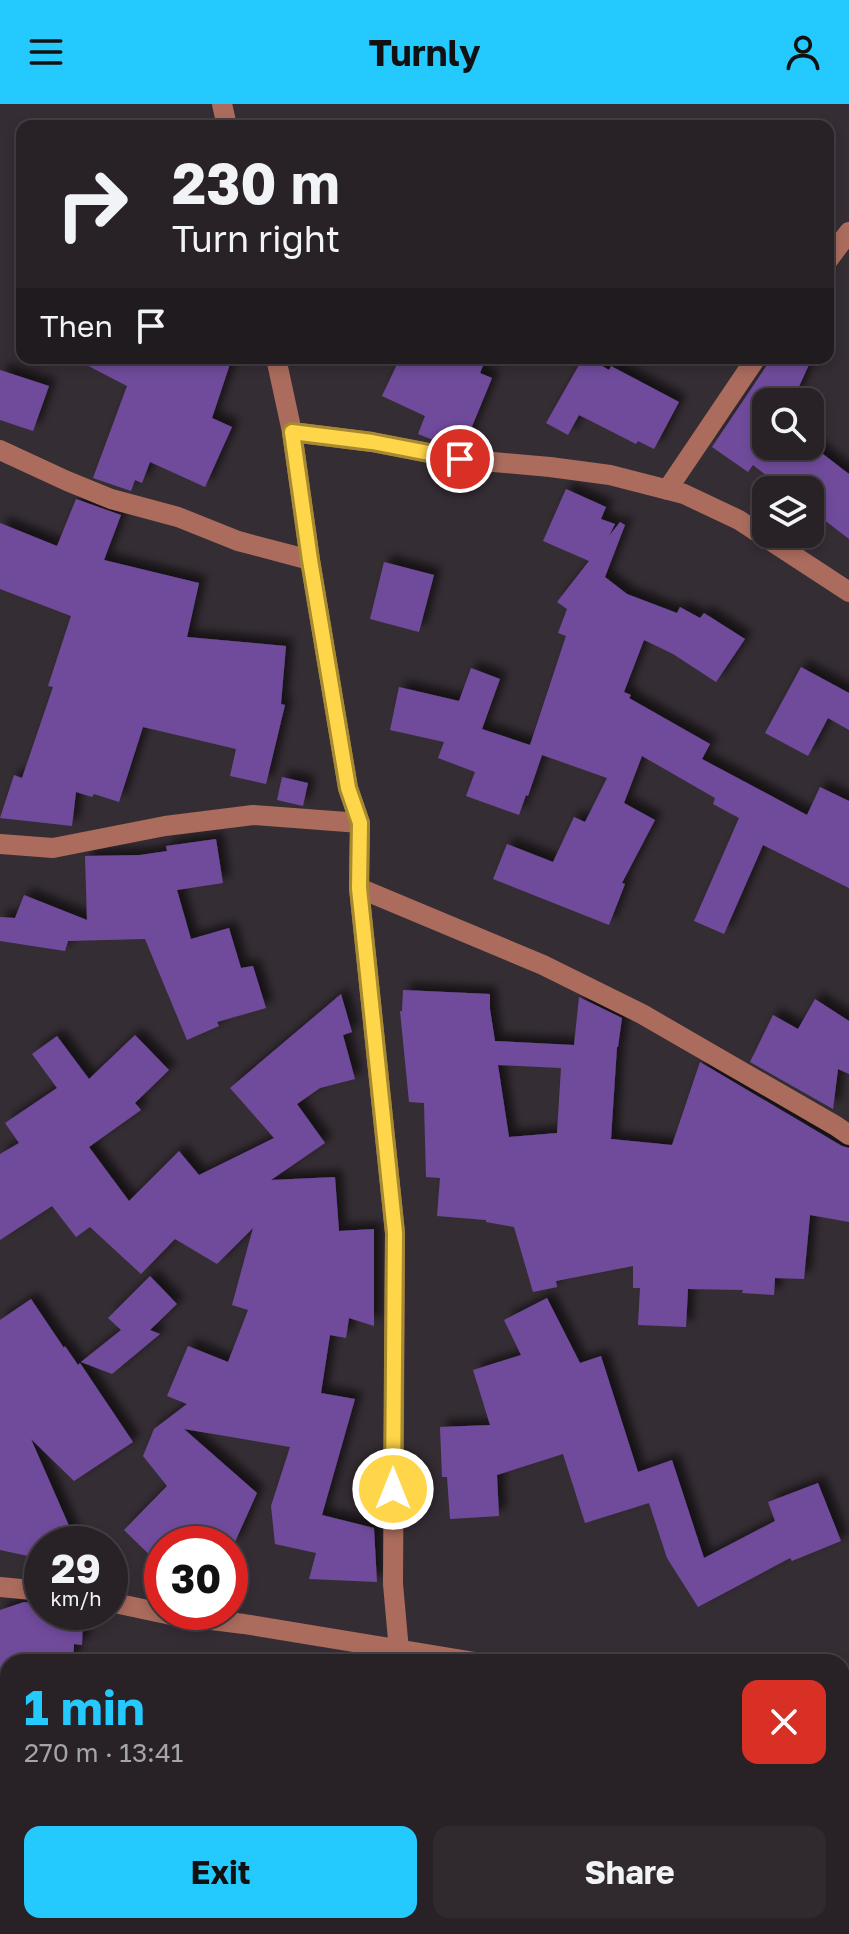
<!DOCTYPE html>
<meta charset="utf-8">
<style>
body{margin:0;font-family:"Golos Text",sans-serif;background:#302a2f;color:#f1f3f6;height:100vh;display:flex;flex-direction:column;font-size:30px;white-space:nowrap}
*{box-sizing:border-box;margin:0}
p{font-size:26px;color:#a5a4a7}
.icon{flex:none;width:44px;height:44px;fill:none;stroke:currentColor;stroke-width:2;stroke-linecap:round;stroke-linejoin:round}
.map{position:relative;flex:1;overflow:hidden}
.sheet{position:absolute;left:0px;top:1550px;width:850px;height:280px;display:flex;flex-direction:column;background:#282227;border-radius:24px 24px 0 0;box-shadow:0 4px 12px #0003,0 0 0 2px #443f44}
.sheet>*{flex:none}
.banner{position:absolute;left:16px;top:16px;width:818px;height:244px;border-radius:16px;box-shadow:0 4px 12px #0003,0 0 0 2px #443f44;background:#282227;color:#f1f3f6;overflow:hidden}
.fabs{position:absolute;left:752px;top:284px;display:grid;gap:16px}
.fabs a{display:grid;place-items:center;width:72px;height:72px;border-radius:16px;background:#282227;box-shadow:0 4px 12px #0003,0 0 0 2px #443f44;font-size:40px}
.speed{position:absolute;left:24px;top:1422px;display:flex;gap:16px;font-size:40px;font-weight:700;text-align:center}
.speed>*{display:grid;place-content:center;width:104px;height:104px;border-radius:50%;background:#282227;box-shadow:0 4px 12px #0003,0 0 0 2px #443f44;line-height:1}
.speed small{font-size:20px;font-weight:400}
.speed .limit{border:12px solid #d22;background:#fff;color:#111}
.pin{position:absolute;display:grid;place-items:center;width:68px;height:68px;color:#fff;margin:-34px;border:4px solid #fff;border-radius:50%;box-shadow:0 2px 8px #0007}
.me{position:absolute;width:88px;margin:-44px;rotate:0deg;stroke-linejoin:round;filter:drop-shadow(0 0 6px #0008)}
.turn{display:flex;align-items:center;gap:28px;height:168px;padding:0 24px;font-size:36px}
.turn .icon{width:104px;height:104px;stroke-width:2.5}
.turn b{display:block;font-size:56px;line-height:68px}
.then{display:flex;align-items:center;height:76px;padding:0 24px;background:#0003;gap:16px;font-size:30px}
.round{display:grid;place-items:center;flex:none;width:84px;height:84px;border-radius:16px;background:#302a2f}
.headline{display:flex;align-items:center;justify-content:space-between;height:136px;padding:0 24px}
h1{font-size:48px;font-weight:700;line-height:60px;color:#24c9fe}
.cta{display:flex;gap:16px;margin-top:auto;padding:16px 24px}
.cta a{flex:1;height:92px;border-radius:16px;background:#24c9fe;color:#111;font-size:32px;font-weight:700;line-height:92px;text-align:center}
.cta a+a{background:#302a2f;color:#f1f3f6}
header{display:flex;justify-content:space-between;align-items:center;height:104px;padding:0 24px;background:#24c9fe;color:#111;font-size:36px;font-weight:700}
.map>svg:first-child{display:block}
.building{fill:#704c9c;fill-rule:evenodd;filter:url(#shadow)}
.lines{fill:none;stroke-linecap:round;stroke-linejoin:round}
.minor{stroke:#ab6c5d;stroke-width:20}
.route-casing{stroke:#a68a30;stroke-width:20}
.route{stroke:#ffd54a;stroke-width:14}
</style>
<header><svg class="icon" aria-label="menu" viewBox="0 0 24 24"><path d="M4 6h16M4 12h16M4 18h16"/></svg>Turnly<svg class="icon" aria-label="person" viewBox="0 0 24 24"><circle cx="12" cy="8" r="4"/><path d="M4 21q1-7 8-7t8 7"/></svg></header>
<div class="map">
<svg width="849" height="1830" viewBox="0 0 849 1830">
<defs>
<filter id="shadow"><feDropShadow dx="7" dy="-7" stdDeviation="4" flood-color="#0009"/></filter>
</defs>
<rect width="100%" height="100%" fill="#352d34"/>
<path class="building" d="M73,254H232L212,314L232,323L205,383L150,358L142,379L135,376L131,387L93,374L127,282Z
M400,254H486L480,269L492,274L464,342L438,338L418,330L425,312L382,292Z
M583,254H589L609,266L611,262L679,298L654,345L638,337L636,340L579,311L568,331L546,319Z
M769,254H812L792,298H766V342H810V340L849,370V435L810,405V386H785L753,361L748,368L712,343L767,261Z
M0,266L49,282L33,327L0,316Z
M566,385L606,403L601,415L615,420L609,432L620,418L625,421L605,473L627,490L677,509L680,503L700,514L704,509L745,535L716,578L673,550L644,536L624,588L631,591L629,594L710,640L702,655L807,711L820,683L849,697V784L763,741L724,830L694,817L739,714L713,700L715,694L642,652L624,699L655,716L622,779L625,780L609,821L493,775L507,740L553,758L574,713L585,718L607,674L542,651L528,692L526,691L519,711L466,692L475,668L438,654L444,638L390,626L399,583L459,597L471,564L500,575L482,625L530,641L566,532L558,529L567,505L557,498L589,457L543,437Z
M76,395L121,411L104,456L199,479L187,533L286,542L281,600L285,601L266,680L230,672L236,645L143,623L119,698L94,690L92,693L76,688L72,722L0,714L14,671L22,674L53,583L48,582L71,512L0,485V419L57,442Z
M384,458L434,471L419,528L370,515Z
M801,563L849,589V626L828,614L808,652L765,629Z
M282,673L308,679L303,702L277,696Z
M216,735L223,779L177,786L191,835L229,824L241,864L253,862L266,904L217,918L219,922L187,936L145,835L68,837L65,847L0,837V813L15,814L24,791L87,816L85,752L140,751L167,747L166,742Z
M403,886L490,890V905L495,937L574,941L579,893L622,914L618,943H617L611,1035L672,1041L700,958L842,1042L849,1044V1118L810,1111L804,1175L775,1174L774,1191L742,1189L743,1186L688,1185L686,1223L638,1221L640,1184H633V1162L556,1177L557,1183L533,1188L514,1123L486,1118V1116L437,1112L440,1074L426,1073L424,999L409,998L400,907H402ZM498,961L561,964L557,1029L509,1033Z
M341,890L352,928L343,931L355,975L320,984L297,1000L325,1039L271,1076L335,1073L339,1127L374,1125V1222L349,1214L346,1234L330,1231L321,1289L355,1295L322,1411L374,1424L377,1478L309,1475L316,1449L275,1440L271,1402L290,1343L184,1325L257,1389L234,1440H162V1463L124,1426L167,1382L143,1352L154,1325L187,1300L167,1292L188,1242L228,1258L248,1206L232,1201L253,1124L217,1160L175,1135L141,1170L90,1123L76,1133L52,1102L0,1136V1050L19,1039L5,1019L57,984L32,950L57,932L89,975L135,931L169,966L135,999L141,1006L89,1043L129,1097L179,1047L199,1071L274,1034L230,984Z
M815,895L849,917V970L838,965L833,1005L750,958L773,911L798,925Z
M150,1172L177,1200L150,1226L160,1230L112,1270L81,1258L121,1226L108,1214Z
M547,1194L580,1259L601,1252L638,1368L672,1356L704,1454L775,1417L768,1398L818,1379L841,1437L792,1457L790,1454L698,1503L667,1454L649,1399L585,1419L563,1350L497,1371L499,1412L450,1415L447,1373H442L440,1323L490,1321L473,1266L521,1251L504,1216Z
M31,1195L64,1244L65,1242L78,1261L80,1259L133,1338L74,1377L31,1335L77,1440H42V1455L0,1446V1216Z
M24,1498L42,1500V1512L83,1515L82,1541L74,1540L73,1558H8V1561L0,1564V1506Z"/>
<g class="lines">
<path class="minor" d="M222,0L227,22
M828,156L849,128
M276,254L292,328L310,456L348,684L360,719L359,784L395,1129L393,1480L400,1558
M292,328L372,338L460,355L550,363L610,371L684,390L739,416L849,488
M0,346L67,377L111,395L178,413L238,437L310,456
M667,386L756,254
M0,740L53,744L165,722L253,711L360,719
M359,784L543,861L642,910L836,1022L849,1031
M0,1483L42,1487
M110,1498L171,1511L244,1520L475,1558
M842,1622L849,1623
M414,1822V1830"/>
</g>
<g class="lines">
<g class="route-casing">
<path id="route" d="M393,1385L395,1129L359,784L360,719L348,684L310,456L292,328L372,338L460,355"/>
</g>
<use href="#route" class="route"/>
</g>
</svg>
<div class="fabs">
<a><svg class="icon" aria-label="search" viewBox="0 0 24 24"><circle cx="10" cy="10" r="6"/><path d="M15 15l6 6"/></svg></a>
<a><svg class="icon" aria-label="layers" viewBox="0 0 24 24"><path d="M12 4l9 5-9 5-9-5zM3 14l9 5 9-5"/></svg></a>
</div>
<div class="speed"><div>29<small>km/h</small></div><div class="limit">30</div></div>
<div class="pin" style="left:460px;top:355px;background:#d93025"><svg class="icon" aria-label="arrive" viewBox="0 0 24 24"><path d="M6 21V4h12l-3 4 3 4H6"/></svg></div>
<svg class="me" style="left:393px;top:1385px" viewBox="-20 -20 40 40"><circle r="17" fill="#ffd54a" stroke="#fff" stroke-width="3"/><path d="M0-11L8 9 0 5-8 9z" fill="#fff"/></svg>
<div class="banner">
<div class="turn"><svg class="icon" aria-label="right" viewBox="0 0 24 24"><path d="M7 20v-9h11M14 6l5 5-5 5"/></svg><div><b>230 m</b>Turn right</div></div>
<div class="then">Then<svg class="icon" aria-label="arrive" viewBox="0 0 24 24"><path d="M6 21V4h12l-3 4 3 4H6"/></svg></div>
</div>
<section class="sheet">
<div class="headline"><div><h1>1 min</h1><p>270 m · 13:41</p></div><a class="round" style="background:#d93025;color:#fff"><svg class="icon" aria-label="close" viewBox="0 0 24 24"><path d="M6 6l12 12M18 6L6 18"/></svg></a></div>
<div class="cta"><a>Exit</a><a>Share</a></div>
</section>
</div>
